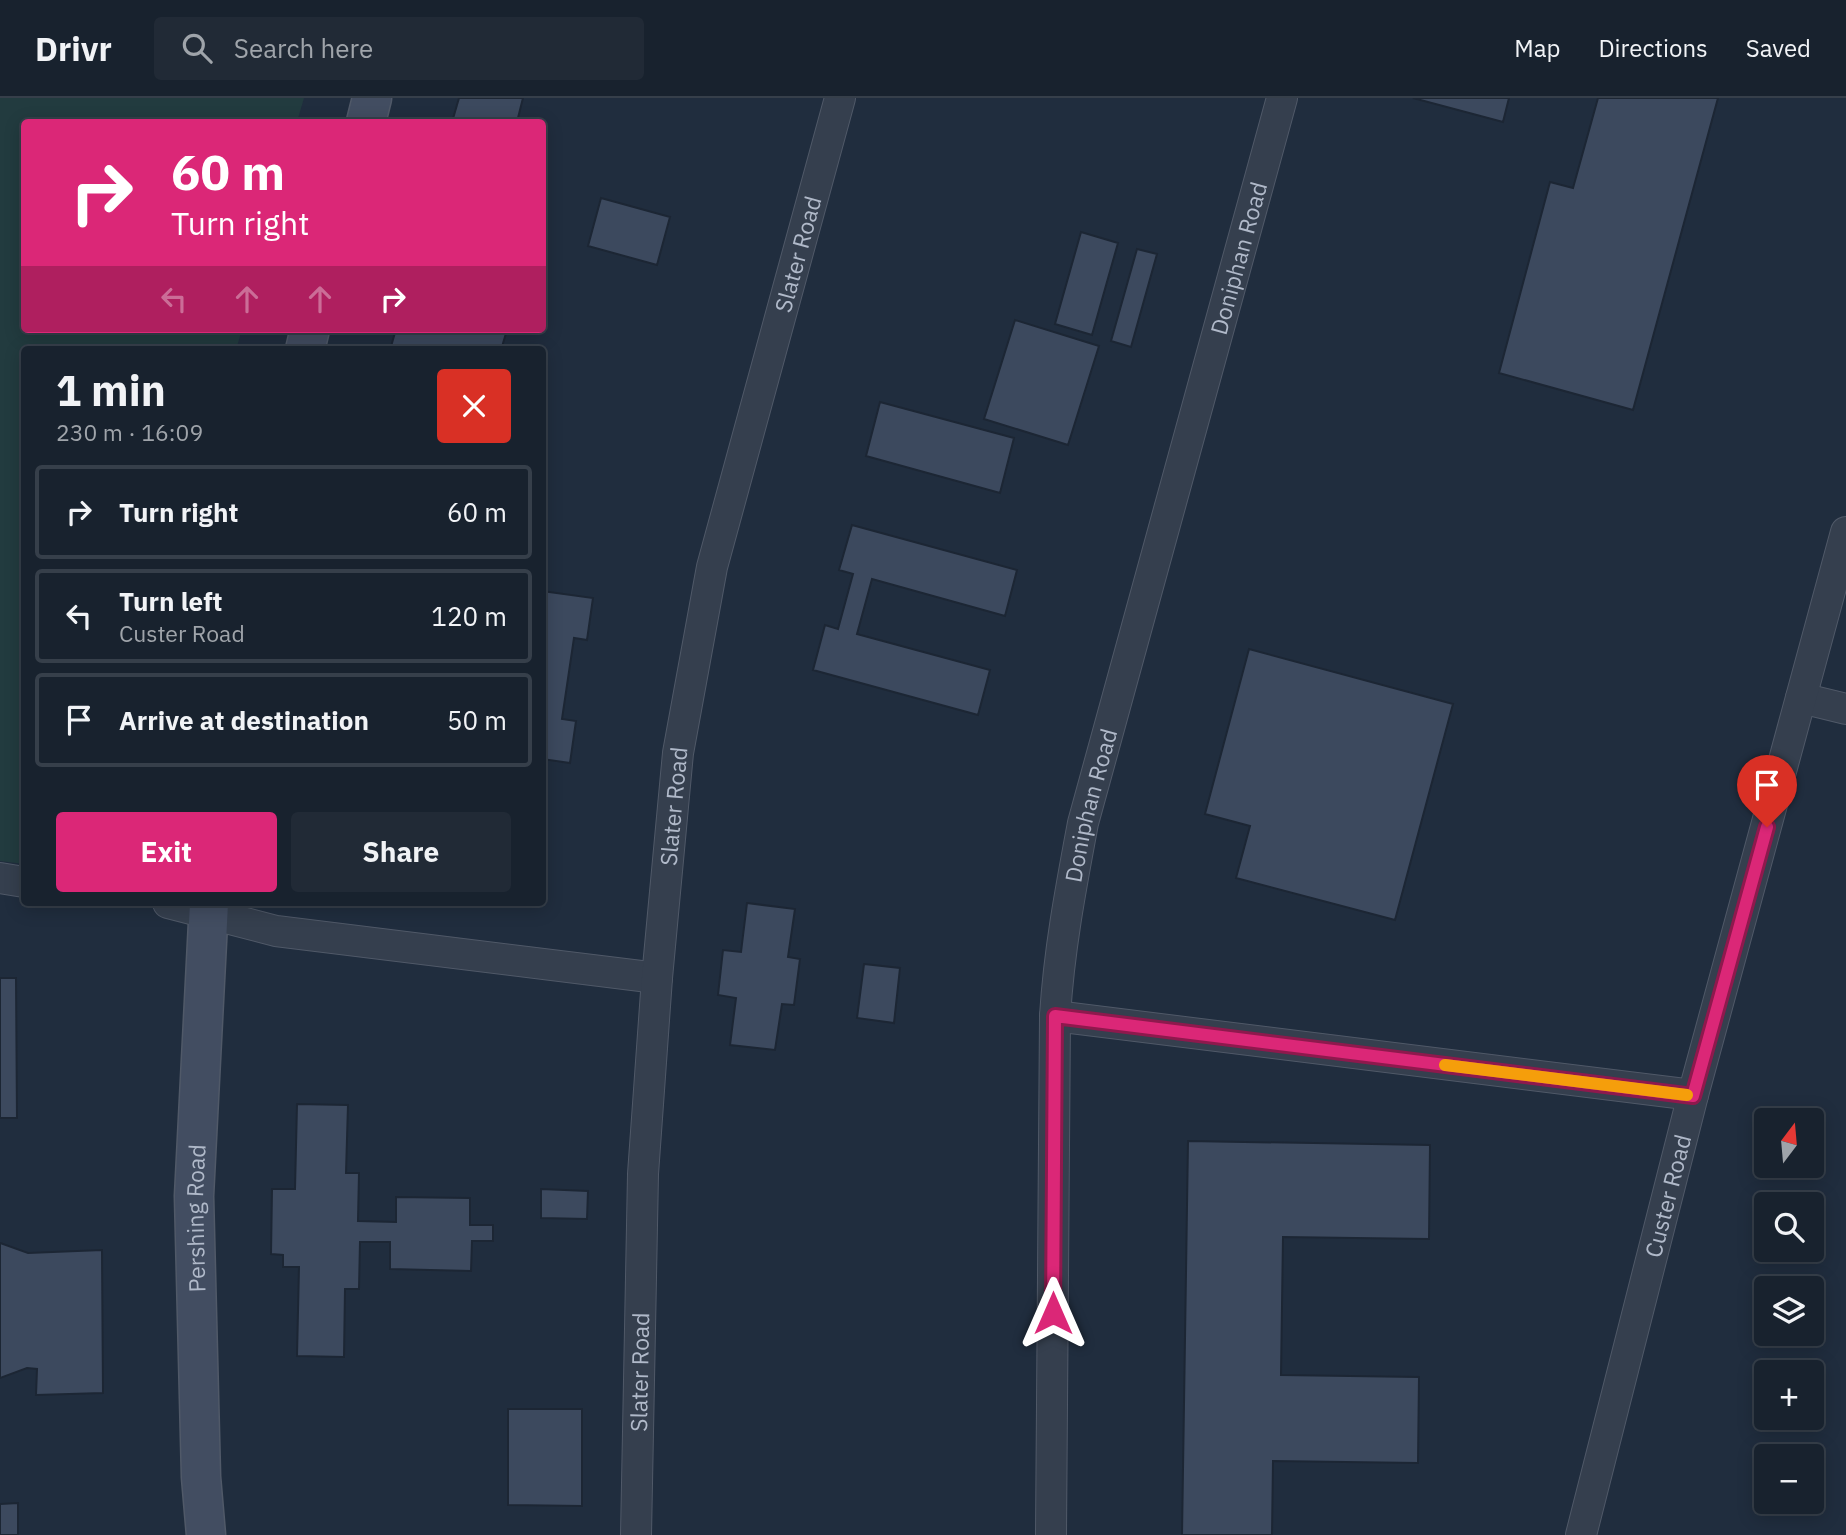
<!DOCTYPE html>
<meta charset="utf-8">
<style>
body{margin:0;font-family:"IBM Plex Sans",sans-serif;background:#212a36;color:#f1f3f6;height:100vh;display:flex;flex-direction:column;font-size:26px;white-space:nowrap}
*{box-sizing:border-box;margin:0}
p{font-size:23px;color:#9fa4aa}
.icon{flex:none;width:38px;height:38px;fill:none;stroke:currentColor;stroke-width:2;stroke-linecap:round;stroke-linejoin:round}
.map{position:relative;flex:1;overflow:hidden}
.drawer{position:absolute;left:21px;top:248px;width:525px;height:560px;display:flex;flex-direction:column;background:#18222e;border-radius:7px;box-shadow:0 4px 18px #0003,0 0 0 2px #363f4a}
.drawer>*{flex:none}
.banner{position:absolute;left:21px;top:21px;width:525px;height:214px;border-radius:7px;box-shadow:0 4px 18px #0003,0 0 0 2px #363f4a;background:#db2777;color:#fff;overflow:hidden}
.needle{width:46px;rotate:16deg}
.tools{position:absolute;left:1754px;top:1010px;display:grid;gap:14px}
.tools a{display:grid;place-items:center;width:70px;height:70px;border-radius:7px;background:#18222e;box-shadow:0 4px 18px #0003,0 0 0 2px #363f4a;font-size:35px}
.pin{position:absolute;display:grid;place-items:center;width:60px;height:60px;color:#fff;margin:-72px -30px;border-radius:50% 50% 50% 0;rotate:-45deg;box-shadow:0 0 7px #0007}
.pin .icon{rotate:45deg}
.me{position:absolute;width:77px;margin:-38px;rotate:0deg;stroke-linejoin:round;filter:drop-shadow(0 0 5px #0008)}
.turn{display:flex;align-items:center;gap:24px;height:147px;padding:0 35px;font-size:32px}
.turn .icon{width:91px;height:91px;stroke-width:2.5}
.turn b{display:block;font-size:49px;line-height:60px}
.lanes{display:flex;align-items:center;height:66px;padding:0 35px;background:#0003;justify-content:center;gap:35px;direction:ltr}
.lanes .off{opacity:.35}
.round{display:grid;place-items:center;flex:none;width:74px;height:74px;border-radius:7px;background:#212a36}
.headline{display:flex;align-items:center;justify-content:space-between;height:119px;padding:0 35px}
h1{font-size:42px;font-weight:800;line-height:52px}
.action{display:flex;gap:14px;margin-top:auto;padding:14px 35px}
.action a{flex:1;height:80px;border-radius:7px;background:#db2777;color:#fff;font-size:28px;font-weight:800;line-height:80px;text-align:center}
.action a+a{background:#212a36;color:#f1f3f6}
ul{padding:0;list-style:none}
li{display:flex;align-items:center;gap:21px;height:94px;margin:0 14px 10px;padding:0 21px;border:4px solid #363f4a;border-radius:7px}
li div{flex:1}
li b{display:block;font-size:26px}
li em{font-style:normal}
header{display:flex;align-items:center;gap:42px;box-sizing:border-box;height:98px;padding:0 35px;background:#18222e;border-bottom:2px solid #363f4a}
header strong{font-size:33px}
nav{display:flex;gap:38px;margin-inline-start:auto;font-size:24px}
.search{width:490px;height:63px;background:#212a36;display:flex;align-items:center;gap:18px;box-sizing:border-box;padding:0 24px;border-radius:7px;color:#9fa4aa;font-size:26px}
.map>svg:first-child{display:block}
.green{fill:#223b3f}
.building{fill:#3c495e;stroke:#1c2634;stroke-width:2}
.lines{fill:none;stroke-linecap:round;stroke-linejoin:round}
.street-casing{stroke:#505968;stroke-width:32}
.secondary-casing{stroke:#505968;stroke-width:41}
.street{stroke:#353f4e;stroke-width:30}
.secondary{stroke:#424d61;stroke-width:38}
.route-casing{stroke:#8e194d;stroke-width:18}
.route{stroke:#db2777;stroke-width:12}
.slow{stroke:#f59e0b;stroke-width:12}
.labels{text-anchor:middle;dominant-baseline:central;stroke-width:5;stroke-linejoin:round;paint-order:stroke}
.street-label{font-size:23px;fill:#b0b9c9;stroke:#1a2432}
</style>
<header>
<strong>Drivr</strong>
<div class="search"><svg class="icon" aria-label="search" viewBox="0 0 24 24"><circle cx="10" cy="10" r="6"/><path d="M15 15l6 6"/></svg>Search here</div>
<nav><a>Map</a><a>Directions</a><a>Saved</a></nav>
</header>
<div class="map">
<svg width="1846" height="1437" viewBox="0 0 1846 1437">
<rect width="100%" height="100%" fill="#202d3e"/>
<path class="green" d="M0,0H304L297,24H24V231H242L236,252H24V766L0,763Z"/>
<path class="building" d="M459,0H523L517,24H452Z
M1413,0H1509L1503,24Z
M1598,0H1718L1633,312L1499,275L1550,84L1573,90Z
M601,100L670,119L657,167L588,148Z
M1081,134L1118,145L1092,237L1055,226Z
M1137,151L1157,156L1131,249L1111,243Z
M1015,222L1099,248L1068,347L984,321Z
M396,231H505L507,232L501,252H390Z
M880,304L1014,340L1000,395L866,358Z
M852,427L1017,472L1005,518L872,481L857,536L990,572L978,617L813,572L825,527L838,531L853,476L839,472Z
M542,493L593,500L587,542L574,540L562,621L576,623L570,665L542,661Z
M1249,551L1453,606L1395,822L1236,780L1250,728L1205,716Z
M747,805L795,811L788,859L800,861L794,907L782,906L775,952L730,947L736,900L718,897L723,852L741,854Z
M864,866L900,870L894,925L857,920Z
M0,880H16L17,1020H0Z
M297,1006L348,1007L346,1075H359L358,1123L396,1124V1099L470,1100V1127H493V1143H472L471,1173L390,1171V1144H360L359,1191H345L344,1259L297,1258L299,1169H283V1157L271,1156L272,1091H295Z
M1188,1043L1430,1047L1429,1141L1283,1139L1281,1277L1419,1279L1418,1365L1273,1363L1272,1437H1182Z
M541,1091L588,1093L587,1121L541,1120Z
M0,1145L28,1155L102,1152L103,1295L36,1297L37,1271L27,1270L0,1280Z
M508,1311H582V1408L508,1407Z
M18,1405V1437H0V1406Z"/>
<g class="lines">
<g class="street-casing">
<g id="street">
<path d="M1801,600L1846,611"/>
<path d="M0,780L24,784"/>
<path d="M168,805L276,833L657,880"/>
<path d="M1055,918L1693,997"/>
<path id="s1" d="M636,1437L643,1076L657,880L678,655L712,469L840,0"/>
<path id="s2" d="M1051,1437L1055,918C1059,852 1071,789 1083,725L1282,0"/>
<path id="s3" d="M1581,1437L1693,997L1846,434"/>
</g>
</g>
<g class="secondary-casing">
<g id="secondary">
<path d="M366,24L372,0"/>
<path d="M305,252L310,231"/>
<path id="s4" d="M206,1437L201,1379L194,1098L209,805"/>
</g>
</g>
<use href="#street" class="street"/>
<use href="#secondary" class="secondary"/>
</g>
<g class="lines">
<g class="route-casing">
<path id="route" d="M1053,1215L1055,918L1693,998L1767,729"/>
</g>
<use href="#route" class="route"/>
<path class="slow" d="M1445,967L1687,997"/>
</g>
<g class="labels">
<g class="street-label">
<text stroke="none"><textPath href="#s1" startOffset="1297">Slater Road</textPath></text>
<text stroke="none"><textPath href="#s2" startOffset="1300">Doniphan Road</textPath></text>
<text stroke="none"><textPath href="#s2" startOffset="733">Doniphan Road</textPath></text>
<text stroke="none"><textPath href="#s1" startOffset="730">Slater Road</textPath></text>
<text stroke="none"><textPath href="#s3" startOffset="350">Custer Road</textPath></text>
<text stroke="none"><textPath href="#s4" startOffset="317">Pershing Road</textPath></text>
<text stroke="none"><textPath href="#s1" startOffset="163">Slater Road</textPath></text>
</g>
</g>
</svg>
<div class="tools">
<a><svg class="needle" viewBox="-14 -14 28 28"><path d="M0-13l5 13h-10z" fill="#e53935"/><path d="M0 13l5-13h-10z" fill="#9fa4aa"/></svg></a>
<a><svg class="icon" aria-label="search" viewBox="0 0 24 24"><circle cx="10" cy="10" r="6"/><path d="M15 15l6 6"/></svg></a>
<a><svg class="icon" aria-label="layers" viewBox="0 0 24 24"><path d="M12 4l9 5-9 5-9-5zM3 14l9 5 9-5"/></svg></a>
<a>+</a>
<a>−</a>
</div>
<div class="pin" style="left:1767px;top:729px;background:#d93025"><svg class="icon" aria-label="arrive" viewBox="0 0 24 24"><path d="M6 21V4h12l-3 4 3 4H6"/></svg></div>
<svg class="me" style="left:1053px;top:1215px" viewBox="-20 -20 40 40"><path d="M0-17L14 15 0 8-14 15z" fill="#db2777" stroke="#fff" stroke-width="4"/></svg>
<div class="banner">
<div class="turn"><svg class="icon" aria-label="right" viewBox="0 0 24 24"><path d="M7 20v-9h11M14 6l5 5-5 5"/></svg><div><b>60 m</b>Turn right</div></div>
<div class="lanes"><svg class="icon off" aria-label="left" viewBox="0 0 24 24"><path d="M17 20v-9H6M10 6l-5 5 5 5"/></svg><svg class="icon off" aria-label="ahead" viewBox="0 0 24 24"><path d="M12 20V5M6 11l6-6 6 6"/></svg><svg class="icon off" aria-label="ahead" viewBox="0 0 24 24"><path d="M12 20V5M6 11l6-6 6 6"/></svg><svg class="icon" aria-label="right" viewBox="0 0 24 24"><path d="M7 20v-9h11M14 6l5 5-5 5"/></svg></div>
</div>
<section class="drawer">
<div class="headline"><div><h1>1 min</h1><p>230 m · 16:09</p></div><a class="round" style="background:#d93025;color:#fff"><svg class="icon" aria-label="close" viewBox="0 0 24 24"><path d="M6 6l12 12M18 6L6 18"/></svg></a></div>
<ul>
<li><svg class="icon" aria-label="right" viewBox="0 0 24 24"><path d="M7 20v-9h11M14 6l5 5-5 5"/></svg><div><b>Turn right</b></div><em>60 m</em></li>
<li><svg class="icon" aria-label="left" viewBox="0 0 24 24"><path d="M17 20v-9H6M10 6l-5 5 5 5"/></svg><div><b>Turn left</b><p>Custer Road</p></div><em>120 m</em></li>
<li><svg class="icon" aria-label="arrive" viewBox="0 0 24 24"><path d="M6 21V4h12l-3 4 3 4H6"/></svg><div><b>Arrive at destination</b></div><em>50 m</em></li>
</ul>
<div class="action"><a>Exit</a><a>Share</a></div>
</section>
</div>
